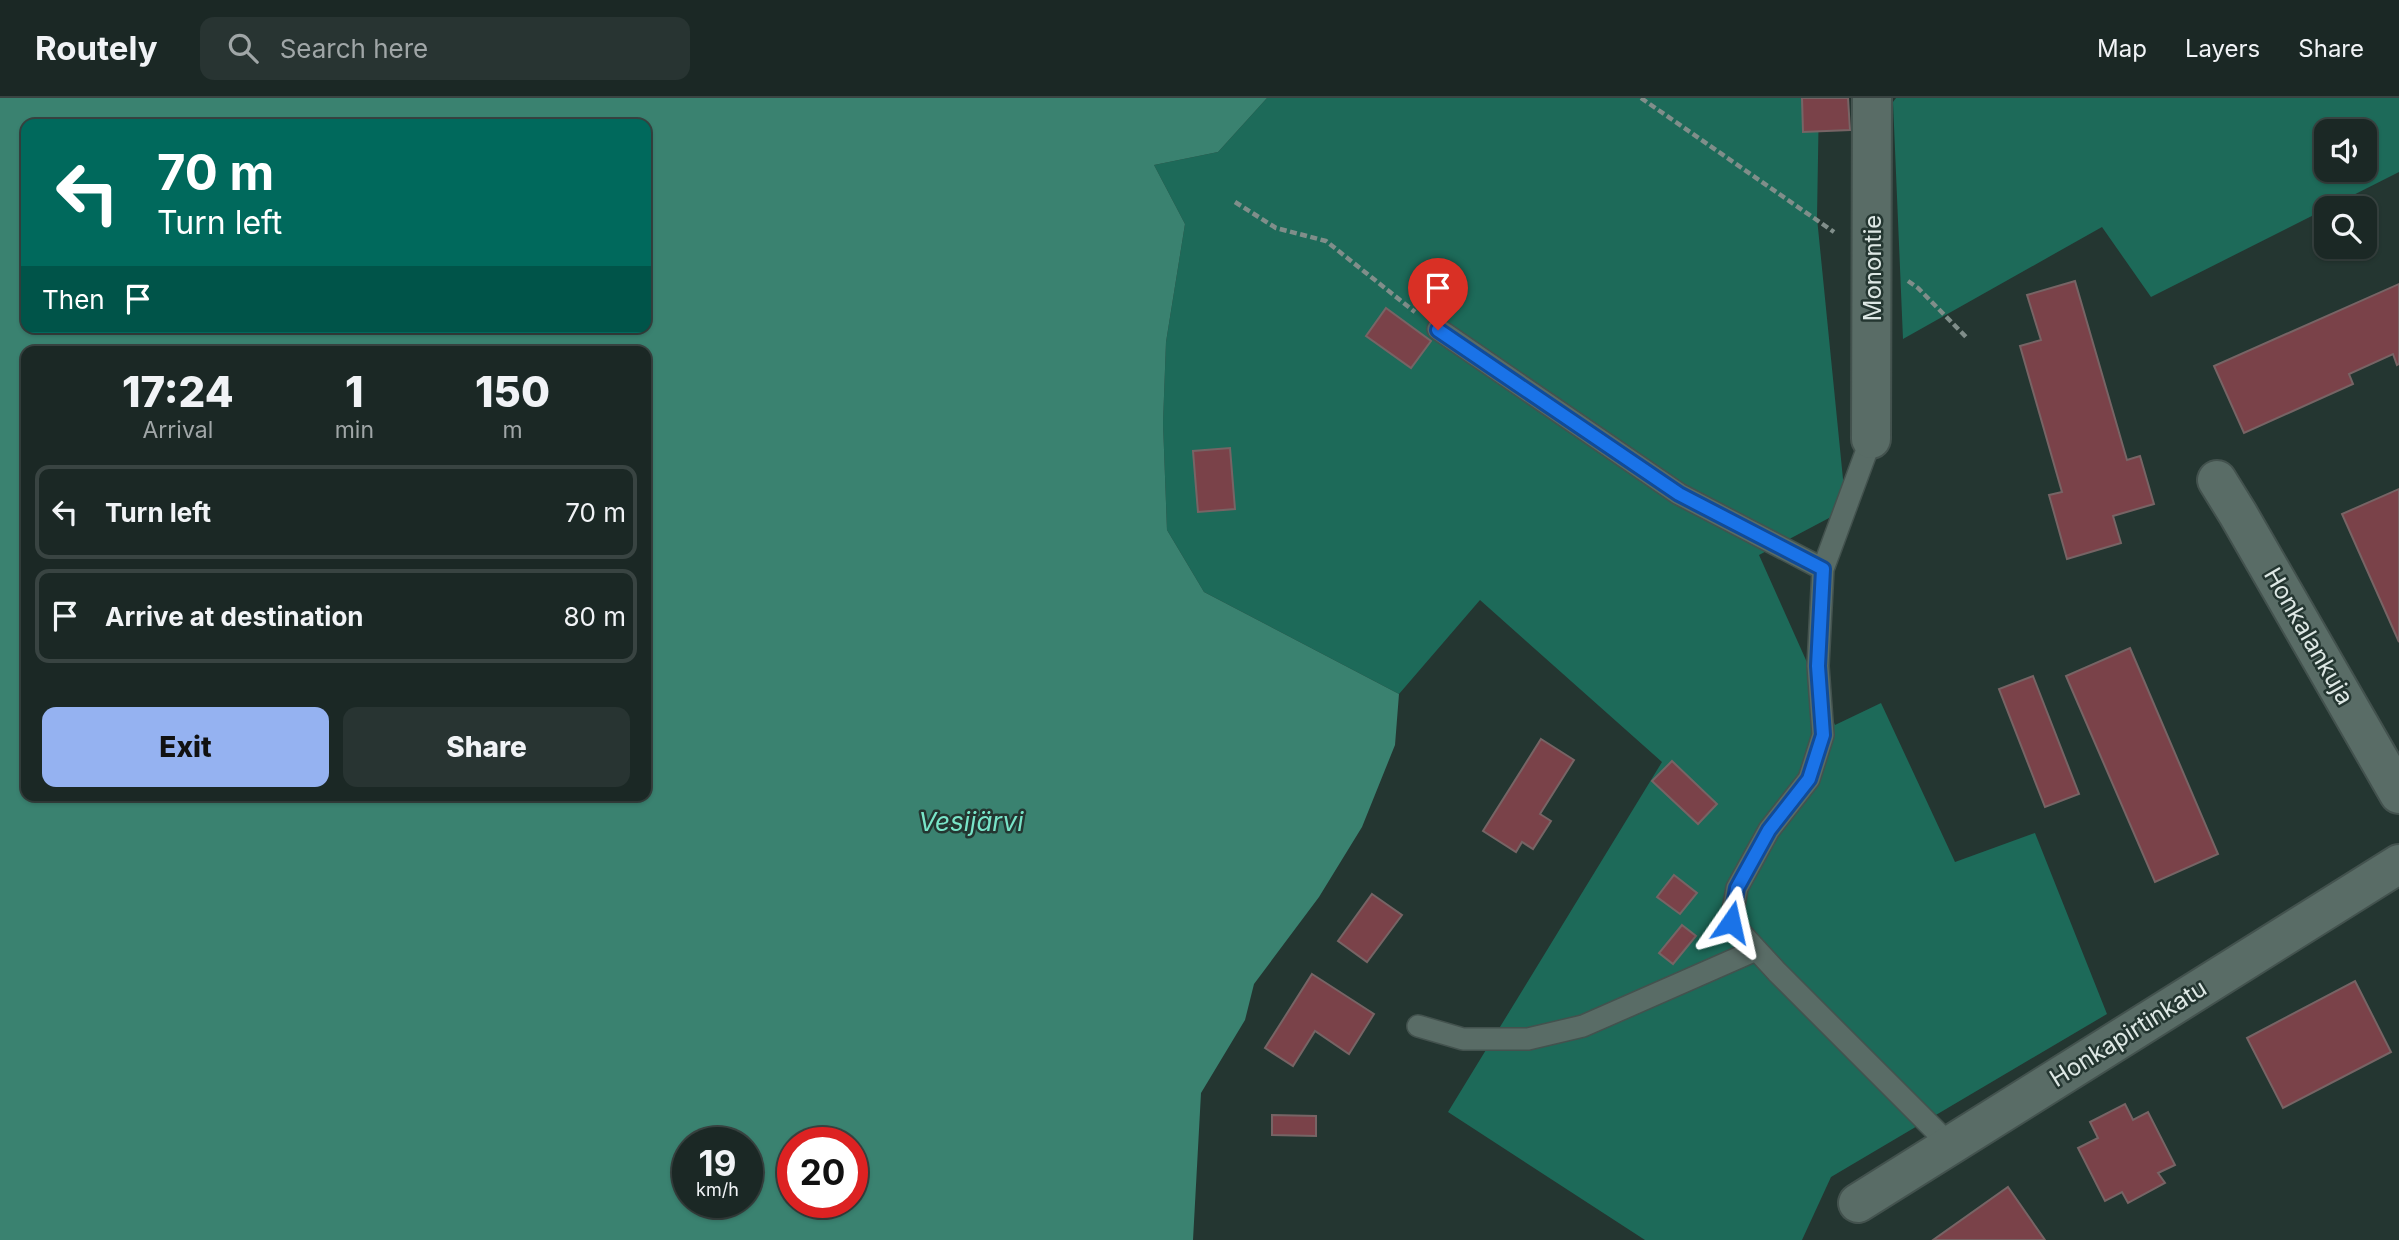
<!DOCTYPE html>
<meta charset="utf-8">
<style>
body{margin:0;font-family:Inter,sans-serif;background:#283432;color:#f1f3f6;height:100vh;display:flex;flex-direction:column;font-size:26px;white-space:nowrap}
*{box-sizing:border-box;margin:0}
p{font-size:23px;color:#a0a6a7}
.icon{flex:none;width:38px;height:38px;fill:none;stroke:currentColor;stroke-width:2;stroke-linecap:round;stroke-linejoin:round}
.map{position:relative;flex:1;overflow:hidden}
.drawer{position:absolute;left:21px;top:248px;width:630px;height:455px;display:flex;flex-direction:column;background:#1b2825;border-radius:14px;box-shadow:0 2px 5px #0004,0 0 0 2px #394442}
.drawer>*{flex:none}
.hud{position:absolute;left:21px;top:21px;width:630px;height:214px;border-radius:14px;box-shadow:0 2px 5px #0004,0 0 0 2px #394442;background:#00695c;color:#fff;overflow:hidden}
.tools{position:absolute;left:2314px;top:21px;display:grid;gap:14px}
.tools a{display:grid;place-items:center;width:63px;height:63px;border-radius:14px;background:#1b2825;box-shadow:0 2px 5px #0004,0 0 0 2px #394442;font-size:35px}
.speed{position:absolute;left:672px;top:1029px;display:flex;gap:14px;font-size:35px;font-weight:700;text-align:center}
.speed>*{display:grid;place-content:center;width:91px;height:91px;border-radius:50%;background:#1b2825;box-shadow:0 2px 5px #0004,0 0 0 2px #394442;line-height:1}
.speed small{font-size:18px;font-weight:400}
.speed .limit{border:10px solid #d22;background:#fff;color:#111}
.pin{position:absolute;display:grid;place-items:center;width:60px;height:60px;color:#fff;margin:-72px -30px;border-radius:50% 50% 50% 0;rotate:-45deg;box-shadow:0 0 7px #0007}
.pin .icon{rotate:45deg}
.me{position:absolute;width:77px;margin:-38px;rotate:11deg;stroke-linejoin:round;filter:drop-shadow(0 0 5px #0008)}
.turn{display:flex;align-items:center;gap:24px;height:147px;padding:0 21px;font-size:32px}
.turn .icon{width:91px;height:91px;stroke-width:2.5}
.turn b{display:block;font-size:49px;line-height:60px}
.then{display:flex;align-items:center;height:66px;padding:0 21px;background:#0003;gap:14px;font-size:26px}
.eta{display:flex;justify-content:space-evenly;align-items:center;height:119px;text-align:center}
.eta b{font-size:42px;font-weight:800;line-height:49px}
.primary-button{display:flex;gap:14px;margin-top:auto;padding:14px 21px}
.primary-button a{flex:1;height:80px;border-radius:14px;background:#95b2f1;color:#111;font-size:28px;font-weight:800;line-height:80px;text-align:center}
.primary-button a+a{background:#283432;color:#f1f3f6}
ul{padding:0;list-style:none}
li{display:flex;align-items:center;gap:21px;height:94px;margin:0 14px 10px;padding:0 7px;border:4px solid #394442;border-radius:14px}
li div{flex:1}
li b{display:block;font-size:26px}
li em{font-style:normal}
header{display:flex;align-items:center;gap:42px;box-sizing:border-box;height:98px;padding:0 35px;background:#1b2825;border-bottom:2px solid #394442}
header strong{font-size:33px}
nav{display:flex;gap:38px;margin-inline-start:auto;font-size:24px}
.search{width:490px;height:63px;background:#283432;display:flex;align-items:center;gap:18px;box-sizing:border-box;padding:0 24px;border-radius:14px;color:#a0a6a7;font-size:26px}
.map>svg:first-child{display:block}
.forest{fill:#1d6a59;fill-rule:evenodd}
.water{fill:#3a8270;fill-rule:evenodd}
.building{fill:#7a4249;stroke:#776465;stroke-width:2}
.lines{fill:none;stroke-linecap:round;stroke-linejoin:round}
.lane-casing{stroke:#43524e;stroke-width:24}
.street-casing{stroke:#43524e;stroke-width:42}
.path{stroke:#808e8a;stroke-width:4.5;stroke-dasharray:7 3.5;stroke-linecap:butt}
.lane{stroke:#596c66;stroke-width:21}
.street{stroke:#596c66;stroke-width:38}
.route-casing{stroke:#114b97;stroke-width:18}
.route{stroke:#1a73e8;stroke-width:12}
.labels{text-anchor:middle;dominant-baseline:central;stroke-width:5;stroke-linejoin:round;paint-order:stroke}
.street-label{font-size:24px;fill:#dee8e5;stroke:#243631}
.water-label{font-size:26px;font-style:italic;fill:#79e5c9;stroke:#243631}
</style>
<header>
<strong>Routely</strong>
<div class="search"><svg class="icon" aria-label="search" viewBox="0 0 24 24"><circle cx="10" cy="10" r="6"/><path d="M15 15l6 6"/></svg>Search here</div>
<nav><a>Map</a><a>Layers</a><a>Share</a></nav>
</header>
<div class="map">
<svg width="2399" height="1142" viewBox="0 0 2399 1142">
<rect width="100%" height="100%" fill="#243631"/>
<path class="forest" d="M1267,0H1819L1817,120L1846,411L1759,457L1835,627L1881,605L1955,764L2035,735L2107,916L1831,1079L1802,1142H1645L1448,1014L1662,664L1480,502L1399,596L1204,494L1167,432L1163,325L1166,244L1185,126L1154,67L1218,54Z
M1896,0H2399V74L2151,199L2102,129L1903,241L1893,4ZM2326,33H2364V72H2326Z"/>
<path class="water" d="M0,0H1267L1218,54L1154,67L1185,126L1166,244L1163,325L1167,432L1204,494L1399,596L1395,647L1362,729L1319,799L1254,886L1245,922L1201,995L1193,1142H0ZM26,26H646V229H26ZM26,254H646V698H26ZM688,1045H747V1104H688ZM793,1045H852V1104H793Z"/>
<path class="building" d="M1802,0H1848L1850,32L1803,34Z
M2075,183L2127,362L2140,358L2154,406L2113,418L2121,445L2067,461L2049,397L2062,394L2020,248L2041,242L2027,197Z
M2399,186V266L2397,267L2393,256L2349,276L2353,286L2244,335L2214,268Z
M1386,210L1431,243L1411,270L1366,238Z
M1230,350L1235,411L1198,414L1193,353Z
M2399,391V544L2342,416Z
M2130,550L2218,756L2155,784L2066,578Z
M2033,578L2079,696L2045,709L1999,591Z
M1541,641L1574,662L1540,716L1551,723L1533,751L1522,744L1516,754L1483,733Z
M1672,663L1717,706L1698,726L1652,683Z
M1674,777L1697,795L1680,816L1657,799Z
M1372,796L1402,817L1367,864L1338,843Z
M1682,827L1696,838L1673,866L1659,855Z
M1312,876L1374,916L1349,956L1315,933L1293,968L1265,950Z
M2355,883L2391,954L2283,1010L2247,940Z
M2125,1006L2133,1022L2148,1014L2175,1067L2158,1075L2165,1085L2128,1105L2122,1094L2105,1103L2078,1050L2098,1040L2090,1024Z
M1272,1017L1316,1018V1038L1272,1037Z
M2008,1089L2045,1142H1933Z"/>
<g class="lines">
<g class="lane-casing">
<path id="lane" d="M1438,231L1679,396L1823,471
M1871,341L1823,471L1818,568L1823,637L1809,681L1769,732L1737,790L1731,824L1777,874L1950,1047
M1418,928L1463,941H1528L1583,928L1756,852"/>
</g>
<g class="street-casing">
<path id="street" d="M1871,341L1872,0
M2217,382L2238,416L2399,696
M1858,1105L2399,766"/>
</g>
<path class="path" d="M1641,0L1834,134
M1235,104L1276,130L1326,143L1415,214
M1908,183L1918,190L1968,241"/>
<use href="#lane" class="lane"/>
<use href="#street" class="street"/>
</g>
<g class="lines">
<g class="route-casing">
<path id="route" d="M1438,232L1679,396L1823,471L1818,568L1823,637L1809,681L1769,732L1737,790L1731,824"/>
</g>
<use href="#route" class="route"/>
</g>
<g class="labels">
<g class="street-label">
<text transform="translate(1872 170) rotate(-90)">Monontie</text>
<text transform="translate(2309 538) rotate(60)">Honkalankuja</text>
<text transform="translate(2128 935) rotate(-32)">Honkapirtinkatu</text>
</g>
<g class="water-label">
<text x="971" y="723">Vesijärvi</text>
</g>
</g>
</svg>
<div class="tools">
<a><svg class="icon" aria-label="sound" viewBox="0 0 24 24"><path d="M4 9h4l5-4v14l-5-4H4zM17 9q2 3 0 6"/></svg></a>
<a><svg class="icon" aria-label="search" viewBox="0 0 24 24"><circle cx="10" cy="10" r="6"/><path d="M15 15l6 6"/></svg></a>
</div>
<div class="speed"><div>19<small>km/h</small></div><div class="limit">20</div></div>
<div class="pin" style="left:1438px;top:232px;background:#d93025"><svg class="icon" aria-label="arrive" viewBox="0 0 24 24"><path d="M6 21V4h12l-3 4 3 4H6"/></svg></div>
<svg class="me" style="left:1731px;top:824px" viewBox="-20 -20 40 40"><path d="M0-17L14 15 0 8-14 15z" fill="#1a73e8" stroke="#fff" stroke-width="4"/></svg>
<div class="hud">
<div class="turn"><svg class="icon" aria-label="left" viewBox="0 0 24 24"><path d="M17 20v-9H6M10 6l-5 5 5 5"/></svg><div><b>70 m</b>Turn left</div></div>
<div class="then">Then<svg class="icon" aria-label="arrive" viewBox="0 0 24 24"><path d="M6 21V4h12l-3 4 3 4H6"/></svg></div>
</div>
<section class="drawer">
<div class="eta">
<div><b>17:24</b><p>Arrival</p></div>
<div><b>1</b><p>min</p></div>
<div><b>150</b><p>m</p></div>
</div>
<ul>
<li><svg class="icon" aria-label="left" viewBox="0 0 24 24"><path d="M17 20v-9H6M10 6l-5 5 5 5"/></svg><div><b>Turn left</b></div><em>70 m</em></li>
<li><svg class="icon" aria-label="arrive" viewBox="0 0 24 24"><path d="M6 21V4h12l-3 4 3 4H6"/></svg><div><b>Arrive at destination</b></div><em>80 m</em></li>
</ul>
<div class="primary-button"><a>Exit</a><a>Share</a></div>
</section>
</div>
